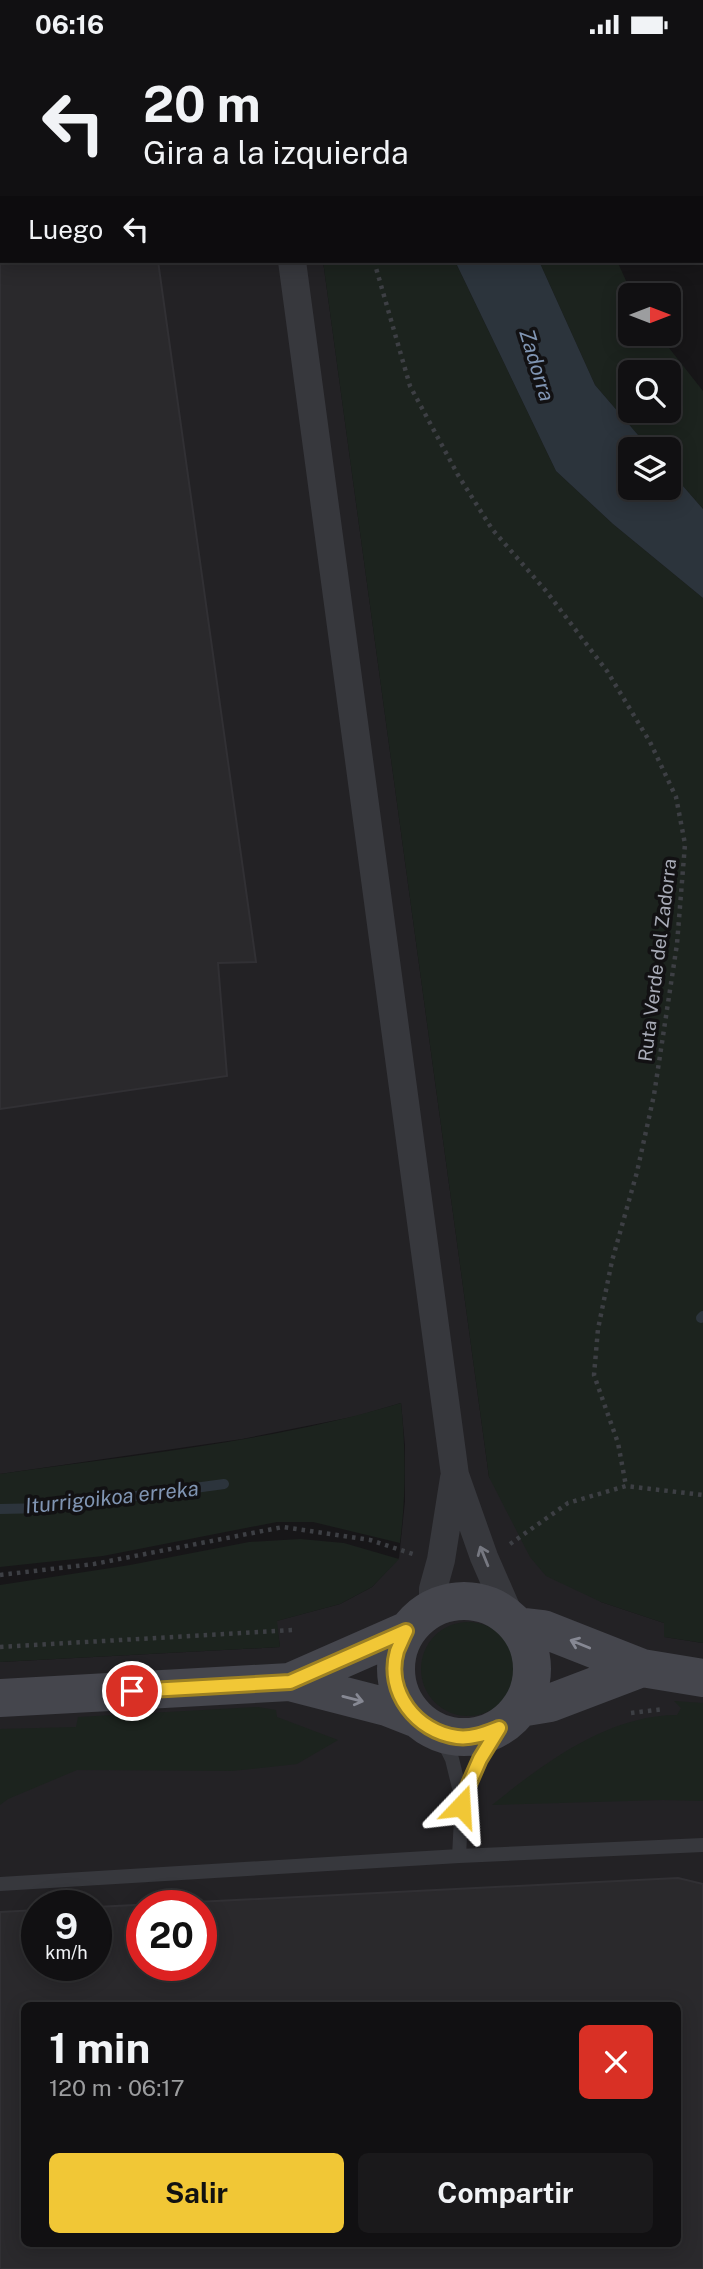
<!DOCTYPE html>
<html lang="es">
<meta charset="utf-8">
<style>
body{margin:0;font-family:"Public Sans",sans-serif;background:#1a191b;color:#f1f3f6;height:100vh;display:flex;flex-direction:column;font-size:26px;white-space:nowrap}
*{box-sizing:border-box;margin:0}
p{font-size:23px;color:#9c9d9f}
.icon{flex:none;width:38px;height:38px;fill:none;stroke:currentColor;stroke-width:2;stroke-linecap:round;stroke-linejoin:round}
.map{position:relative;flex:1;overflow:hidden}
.details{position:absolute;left:21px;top:1953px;width:660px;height:245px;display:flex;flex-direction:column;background:#111012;border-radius:10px;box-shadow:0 4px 18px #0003,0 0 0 2px #303032}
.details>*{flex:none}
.guide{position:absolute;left:0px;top:0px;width:704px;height:214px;box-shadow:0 4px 18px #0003,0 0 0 2px #303032;background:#111012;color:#f1f3f6;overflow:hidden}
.needle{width:46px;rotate:90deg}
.fabs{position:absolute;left:618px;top:234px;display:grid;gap:14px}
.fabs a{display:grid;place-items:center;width:63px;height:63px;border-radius:10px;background:#111012;box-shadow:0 4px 18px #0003,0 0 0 2px #303032;font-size:35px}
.speed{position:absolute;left:21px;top:1841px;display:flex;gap:14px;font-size:35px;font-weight:700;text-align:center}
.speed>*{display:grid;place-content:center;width:91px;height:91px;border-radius:50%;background:#111012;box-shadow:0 4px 18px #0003,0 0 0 2px #303032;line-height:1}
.speed small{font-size:18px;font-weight:400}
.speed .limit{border:10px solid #d22;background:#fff;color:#111}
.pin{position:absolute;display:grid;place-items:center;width:60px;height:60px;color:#fff;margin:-30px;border:4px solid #fff;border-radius:50%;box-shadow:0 2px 7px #0007}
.me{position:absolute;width:77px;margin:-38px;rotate:20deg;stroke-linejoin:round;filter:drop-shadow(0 0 5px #0008)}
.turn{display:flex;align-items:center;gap:24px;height:147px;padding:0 28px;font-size:32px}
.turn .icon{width:91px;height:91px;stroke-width:2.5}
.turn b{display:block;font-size:49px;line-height:60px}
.then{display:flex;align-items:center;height:66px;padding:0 28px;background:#0003;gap:14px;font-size:26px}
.round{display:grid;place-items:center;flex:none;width:74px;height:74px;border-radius:10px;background:#1a191b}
.headline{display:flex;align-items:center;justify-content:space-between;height:119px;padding:0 28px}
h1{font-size:42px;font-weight:700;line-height:52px}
.action{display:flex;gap:14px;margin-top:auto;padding:14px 28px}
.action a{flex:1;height:80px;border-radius:10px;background:#f1c736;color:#111;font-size:28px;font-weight:700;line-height:80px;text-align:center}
.action a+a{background:#1a191b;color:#f1f3f6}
.status{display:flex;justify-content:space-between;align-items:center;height:49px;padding:0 35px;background:#111012;direction:ltr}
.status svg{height:19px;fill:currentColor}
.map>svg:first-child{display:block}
.built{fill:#232225;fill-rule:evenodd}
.green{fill:#1c231e;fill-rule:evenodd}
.water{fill:#2c343c}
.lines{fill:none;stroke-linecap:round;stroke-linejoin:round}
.stream{stroke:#2c343c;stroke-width:10}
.building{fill:#2a292c;stroke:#313034;stroke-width:2;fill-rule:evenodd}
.path{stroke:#3d3f44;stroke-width:4.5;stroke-dasharray:3.5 5;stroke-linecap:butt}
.lane{stroke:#37383d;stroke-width:14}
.street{stroke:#37383d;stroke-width:28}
.secondary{stroke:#45464d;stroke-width:38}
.oneway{stroke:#767881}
.oneway2{stroke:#868893}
.route-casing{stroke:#9d8123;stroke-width:18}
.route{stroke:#f1c736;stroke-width:12}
.labels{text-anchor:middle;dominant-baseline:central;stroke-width:7;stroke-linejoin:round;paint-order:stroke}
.street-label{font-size:19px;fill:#a9acb8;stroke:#121113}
.water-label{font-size:21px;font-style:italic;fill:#8095b3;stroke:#121113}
</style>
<div class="status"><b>06:16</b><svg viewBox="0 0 49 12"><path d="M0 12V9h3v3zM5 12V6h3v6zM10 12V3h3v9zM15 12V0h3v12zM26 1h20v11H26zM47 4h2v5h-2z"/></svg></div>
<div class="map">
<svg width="703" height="2220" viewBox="0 0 703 2220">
<rect width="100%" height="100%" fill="#171618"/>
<path class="built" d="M0,0H294L295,2H2V212H323L489,1428L601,1553L664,1574L665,1588L703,1594V2220H0V1613L280,1598L276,1572L340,1555L372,1538L399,1509L405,1452V1397L401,1354L357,1367L242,1390L0,1425ZM37,1857H96V1916H37ZM142,1857H201V1916H142ZM24,1956H677V2194H24Z"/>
<path class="green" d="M323,212H455L556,422L613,475L703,549V1594L664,1588V1574L601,1553L546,1527L530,1508L489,1428Z
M539,212H617L633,247H630V285H658L703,342V460L669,421L668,401H651L595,336ZM630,324H668V362H630Z
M401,1354C406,1402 406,1447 400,1494L313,1473H277L103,1507L0,1518V1425C134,1406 272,1393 401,1354Z
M300,1490L344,1494L399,1510L372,1538L340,1555L277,1572L280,1598L0,1613V1536L130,1516L249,1493Z
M421 1620a47 47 0 1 1 94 0a47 47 0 1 1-94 0Z
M674,1652L703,1654V1752L663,1751L492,1756C544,1714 608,1666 677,1666L681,1659Z
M258,1658L276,1661L277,1668L338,1691L297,1715L232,1722L77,1721L8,1750L0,1756V1680L76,1678L78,1668Z"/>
<path class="water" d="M455,212H539L595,336L651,401H630V439H668L669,421L703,460V549L613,475L556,422Z"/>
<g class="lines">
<path class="stream" d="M701,1269L703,1267
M0,1460L48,1459L224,1435"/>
</g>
<path class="building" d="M0,0H128V2H2V212H158L256,913L218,914L227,1027L0,1060Z
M678,1829L703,1835V2220H0V1863L37,1861V1916H96V1858ZM142,1857H201V1916H142ZM24,1956H677V2194H24Z"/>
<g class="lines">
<path class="path" d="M331,0V2
M374,212L410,337L458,426L492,480L546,542L607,622L650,693L676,748L685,795L677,895L654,1046L637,1123L612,1212L598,1280L594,1326L618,1394L626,1437
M510,1495L568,1454L626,1437L703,1446
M0,1526L94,1515L283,1478L370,1491L413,1505
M0,1598L293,1581
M631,1664L664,1660"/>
<path class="lane" d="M439,1684L452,1710L462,1751L459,1807
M462,1751L480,1710L499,1679
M0,1835L459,1807L703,1796"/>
<path class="street" d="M264,0V2
M292,212L455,1426L484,1508L511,1570
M433,1558V1540L441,1511L454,1429"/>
<path class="secondary" d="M396 1620a68 68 0 1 1 136 0a68 68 0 1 1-136 0Z
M517,1577L543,1580L642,1619L703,1629
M290,1633L406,1582
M0,1649L290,1633L387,1658L415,1669
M520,1659L550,1654L642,1619"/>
</g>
<defs><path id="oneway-shaft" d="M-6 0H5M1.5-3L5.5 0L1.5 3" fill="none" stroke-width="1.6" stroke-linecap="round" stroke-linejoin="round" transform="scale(1.75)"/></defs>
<use class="oneway" href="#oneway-shaft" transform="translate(484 1507) rotate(-112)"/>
<g class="oneway2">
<use href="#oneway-shaft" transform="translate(580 1595) rotate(-158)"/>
<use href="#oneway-shaft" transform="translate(353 1650) rotate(14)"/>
</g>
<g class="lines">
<g class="route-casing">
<path id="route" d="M132,1642L290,1633L406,1582C403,1588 400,1595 397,1602C385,1643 417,1683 457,1688C472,1690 486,1684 499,1679L480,1710L462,1751L461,1757"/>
</g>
<use href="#route" class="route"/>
</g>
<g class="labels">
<g class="street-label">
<text transform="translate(657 911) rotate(-83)">Ruta Verde del Zadorra</text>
</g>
<g class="water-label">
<text transform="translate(537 316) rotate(73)">Zadorra</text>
<text transform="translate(112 1448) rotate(-6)">Iturrigoikoa erreka</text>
</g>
</g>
</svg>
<div class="fabs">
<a><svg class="needle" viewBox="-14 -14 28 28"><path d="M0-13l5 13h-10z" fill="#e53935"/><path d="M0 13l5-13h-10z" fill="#9c9d9f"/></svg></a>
<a><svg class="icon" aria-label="search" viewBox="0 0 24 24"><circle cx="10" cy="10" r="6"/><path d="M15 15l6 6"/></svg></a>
<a><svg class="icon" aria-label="layers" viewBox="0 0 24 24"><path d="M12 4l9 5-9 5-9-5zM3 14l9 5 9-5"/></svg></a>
</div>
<div class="speed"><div>9<small>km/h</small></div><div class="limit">20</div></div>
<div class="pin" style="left:132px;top:1642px;background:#d93025"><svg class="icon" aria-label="arrive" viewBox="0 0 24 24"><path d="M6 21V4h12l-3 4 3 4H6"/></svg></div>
<svg class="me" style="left:461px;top:1757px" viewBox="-20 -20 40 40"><path d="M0-17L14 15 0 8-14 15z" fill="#f1c736" stroke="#fff" stroke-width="4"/></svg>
<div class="guide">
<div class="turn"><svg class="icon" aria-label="left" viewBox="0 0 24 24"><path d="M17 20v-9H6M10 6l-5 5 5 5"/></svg><div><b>20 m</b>Gira a la izquierda</div></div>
<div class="then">Luego<svg class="icon" aria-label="left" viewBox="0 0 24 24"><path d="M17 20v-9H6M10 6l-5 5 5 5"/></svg></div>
</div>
<section class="details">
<div class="headline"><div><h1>1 min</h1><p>120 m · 06:17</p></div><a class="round" style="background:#d93025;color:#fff"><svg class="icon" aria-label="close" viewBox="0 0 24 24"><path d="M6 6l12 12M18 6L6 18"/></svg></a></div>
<div class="action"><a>Salir</a><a>Compartir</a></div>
</section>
</div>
